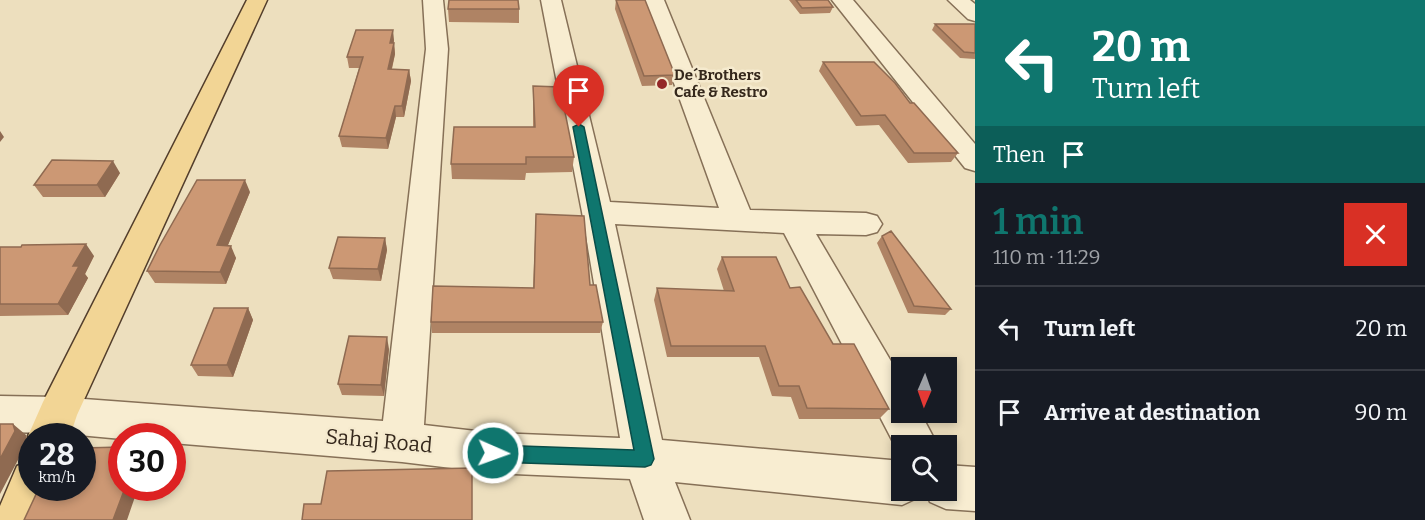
<!DOCTYPE html>
<meta charset="utf-8">
<style>
body{margin:0;font-family:Bitter,serif;background:#242831;color:#f1f3f6;height:100vh;display:flex;flex-direction:column;font-size:22px;white-space:nowrap}
*{box-sizing:border-box;margin:0}
p{font-size:20px;color:#9ea1a6}
.icon{flex:none;width:33px;height:33px;fill:none;stroke:currentColor;stroke-width:2;stroke-linecap:round;stroke-linejoin:round}
.map{position:relative;flex:1;overflow:hidden}
.details{display:flex;flex-direction:column;background:#171b24;width:450px}
.details>*{flex:none}
.guide{background:#0f766e;color:#fff;overflow:hidden}
.needle{width:39px;rotate:182deg}
.controls{position:absolute;left:891px;top:357px;display:grid;gap:12px}
.controls a{display:grid;place-items:center;width:66px;height:66px;border-radius:0px;background:#171b24;box-shadow:0 3px 9px #0003;font-size:30px}
.speed{position:absolute;left:18px;top:423px;display:flex;gap:12px;font-size:30px;font-weight:700;text-align:center}
.speed>*{display:grid;place-content:center;width:78px;height:78px;border-radius:50%;background:#171b24;box-shadow:0 3px 9px #0003;line-height:1}
.speed small{font-size:15px;font-weight:400}
.speed .limit{border:9px solid #d22;background:#fff;color:#111}
.pin{position:absolute;display:grid;place-items:center;width:51px;height:51px;color:#fff;margin:-62px -26px;border-radius:50% 50% 50% 0;rotate:-45deg;box-shadow:0 0 6px #0007}
.pin .icon{rotate:45deg}
.me{position:absolute;width:66px;margin:-33px;rotate:92deg;stroke-linejoin:round;filter:drop-shadow(0 0 4px #0008)}
.turn{display:flex;align-items:center;gap:21px;height:126px;padding:0 18px;font-size:27px}
.turn .icon{width:78px;height:78px;stroke-width:2.5}
.turn b{display:block;font-size:42px;line-height:51px}
.then{display:flex;align-items:center;height:57px;padding:0 18px;background:#0003;gap:12px;font-size:22px}
.round{display:grid;place-items:center;flex:none;width:63px;height:63px;border-radius:0px;background:#242831}
.summary{display:flex;align-items:center;justify-content:space-between;height:102px;padding:0 18px}
h1{font-size:36px;font-weight:600;line-height:45px;color:#0f766e}
ul{padding:0;list-style:none}
li{display:flex;align-items:center;gap:18px;height:84px;padding:0 18px;border-top:2px solid #363941}
li div{flex:1}
li b{display:block;font-size:22px}
li em{font-style:normal}
main{display:flex;flex:1;min-height:0}
.map>svg:first-child{display:block}
.lines{fill:none;stroke-linecap:round;stroke-linejoin:round}
.minor-casing{stroke:#867057;stroke-width:3}
.major-casing{stroke:#533e2c;stroke-width:3}
.minor{fill:#f8edd1;fill-rule:evenodd}
.major{fill:#f2d595;fill-rule:evenodd}
.wall{fill:#af8364}
.shaded-wall{fill:#8f6a51}
.building{fill:#cc9874;stroke:#8f6a51;stroke-width:1.5}
.route{fill:#0f766e;stroke:#0a4d48;stroke-width:1.5}
.poi-dot{fill:#942728;stroke:#f5eace;stroke-width:2}
.labels{text-anchor:middle;dominant-baseline:central;stroke-width:5;stroke-linejoin:round;paint-order:stroke}
.far-poi-label{font-size:15px;font-weight:bold;fill:#35281c;stroke:#f5eace;text-anchor:start}
.near-street-label{font-size:21px;fill:#35281c;stroke:#f5eace}
</style>
<main>
<div class="map">
<svg width="975" height="520" viewBox="0 0 975 520">
<rect width="100%" height="100%" fill="#eddfbe"/>
<g class="lines">
<g class="minor-casing">
<path id="minor" d="M423,0H443L448,49L424,425L493,433L620,438L582,212L541,0H561L610,202L719,208L644,0H664L750,210L866,213L877,216L882,224L877,232L866,235L816,234L902,380V412H920L938,446H902V459L784,233L615,224L662,440L902,461V490H921L917,498L902,505L675,482L690,520H644L630,479L493,473L402,462L172,443V436H122V439L57,433L0,432V396L57,397L383,421L426,49Z
M832,0H853L975,144V171L965,168Z
M948,0H970L975,4V21L968,19Z
M946,465L975,467V511L946,509L930,502L925,490H946Z"/>
</g>
<g class="major-casing">
<path id="major" d="M247,0H267L77,415L70,436H32V443L28,436L43,402Z
M32,460V488H52L40,520H0V506L17,466Z"/>
</g>
<use href="#minor" class="minor"/>
<use href="#major" class="major"/>
</g>
<path class="wall" d="M616,0L675,75L672,85L642,86L615,9Z
M789,0H828L833,7L830,13L800,14Z
M448,9H519V23L449,22Z
M935,24H975V59L960,58L932,30Z
M394,40V43L395,54L392,69L409,70L411,81L404,117H396L388,149L342,147L339,136L359,68H349L347,57Z
M823,62L910,103L958,153L951,162L908,163L879,125L856,126L819,71Z
M533,86L574,157L572,172L526,173L525,180L452,179L451,164L533,127Z
M120,173L105,197H43L34,185Z
M250,192L228,245L236,258L226,284L155,283L147,271Z
M536,214L590,285L603,322L600,333H432L431,322L533,288Z
M882,236L951,309L945,315L908,313L877,243Z
M385,238L387,250L381,281L333,279L329,268Z
M0,247L94,256L85,274L88,278L68,315L0,316Z
M722,257L790,288L833,344L889,409L879,419H799L791,397L772,396L759,357H667L654,300L657,288L724,291L717,269Z
M248,308L253,320L233,377L198,376L191,365Z
M389,349L384,396L342,395L338,384Z"/>
<path class="shaded-wall" d="M393,30L394,40L391,54L390,43Z
M394,43L395,54L389,80L388,69Z
M409,70L411,81L404,117L402,106Z
M395,106L396,117L388,149L386,138Z
M0,131L4,137L0,142Z
M113,161L120,173L105,197L97,185Z
M245,180L250,192L223,257L217,245Z
M385,238L387,250L381,281L378,269Z
M86,244L94,256L85,274L88,278L68,315L58,304L73,266Z
M231,246L236,258L226,284L220,272Z
M248,308L253,320L233,377L227,365Z
M387,337L389,349L384,396L381,385Z
M13,424L26,435L28,441L0,494V459Z
M125,488H138L127,520H113Z"/>
<path class="building" d="M449,0H518L519,9H448Z
M616,0H645L675,75L644,76Z
M796,0H828L833,7L802,8Z
M935,24H975V53L964,52Z
M356,30H393L390,43H394L388,69L409,70L402,106H395L386,138L339,136L363,57H347Z
M823,62H874L895,83L910,103H914L958,153H914L885,115L861,116Z
M533,86L560,87L574,157H526V164H451L454,127H535Z
M52,160L113,161L97,185H34Z
M197,180H245L217,245L231,246L220,272L147,271L160,245Z
M536,214L584,216L590,285H596L603,322H431L433,286L534,288Z
M891,231L951,309L914,306L882,236Z
M338,237L385,238L378,269L329,268Z
M86,244L73,266H79L58,304H0V247H21L22,245Z
M722,257H776L790,288L800,287L833,344H854L889,409L807,408L799,386H779L765,346H671L657,288L734,291Z
M214,308H248L227,365H191Z
M349,336L387,337L381,385L338,384Z
M0,424H13L15,431L0,459Z
M122,447V488H125L113,520H24L39,488H82V448Z
M472,468V520H302L304,504H321L327,471Z"/>
<path class="route" d="M579,124L584,127L654,459L651,465L645,467L493,462L487,459L484,453L487,447L493,445L634,450L573,127Z"/>
<circle class="poi-dot" cx="662" cy="84" r="6"/>
<g class="labels">
<g class="far-poi-label">
<text x="674" y="75">De´Brothers<tspan x="674" dy="17">Cafe &amp; Restro</tspan></text>
</g>
<g class="near-street-label">
<text transform="translate(379 441) rotate(5)">Sahaj Road</text>
</g>
</g>
</svg>
<div class="controls">
<a><svg class="needle" viewBox="-14 -14 28 28"><path d="M0-13l5 13h-10z" fill="#e53935"/><path d="M0 13l5-13h-10z" fill="#9ea1a6"/></svg></a>
<a><svg class="icon" aria-label="search" viewBox="0 0 24 24"><circle cx="10" cy="10" r="6"/><path d="M15 15l6 6"/></svg></a>
</div>
<div class="speed"><div>28<small>km/h</small></div><div class="limit">30</div></div>
<div class="pin" style="left:579px;top:127px;background:#d93025"><svg class="icon" aria-label="arrive" viewBox="0 0 24 24"><path d="M6 21V4h12l-3 4 3 4H6"/></svg></div>
<svg class="me" style="left:493px;top:453px" viewBox="-20 -20 40 40"><circle r="17" fill="#0f766e" stroke="#fff" stroke-width="3"/><path d="M0-11L8 9 0 5-8 9z" fill="#fff"/></svg>
</div>
<section class="details">
<div class="guide">
<div class="turn"><svg class="icon" aria-label="left" viewBox="0 0 24 24"><path d="M17 20v-9H6M10 6l-5 5 5 5"/></svg><div><b>20 m</b>Turn left</div></div>
<div class="then">Then<svg class="icon" aria-label="arrive" viewBox="0 0 24 24"><path d="M6 21V4h12l-3 4 3 4H6"/></svg></div>
</div>
<div class="summary"><div><h1>1 min</h1><p>110 m · 11:29</p></div><a class="round" style="background:#d93025;color:#fff"><svg class="icon" aria-label="close" viewBox="0 0 24 24"><path d="M6 6l12 12M18 6L6 18"/></svg></a></div>
<ul>
<li><svg class="icon" aria-label="left" viewBox="0 0 24 24"><path d="M17 20v-9H6M10 6l-5 5 5 5"/></svg><div><b>Turn left</b></div><em>20 m</em></li>
<li><svg class="icon" aria-label="arrive" viewBox="0 0 24 24"><path d="M6 21V4h12l-3 4 3 4H6"/></svg><div><b>Arrive at destination</b></div><em>90 m</em></li>
</ul>
</section>
</main>
